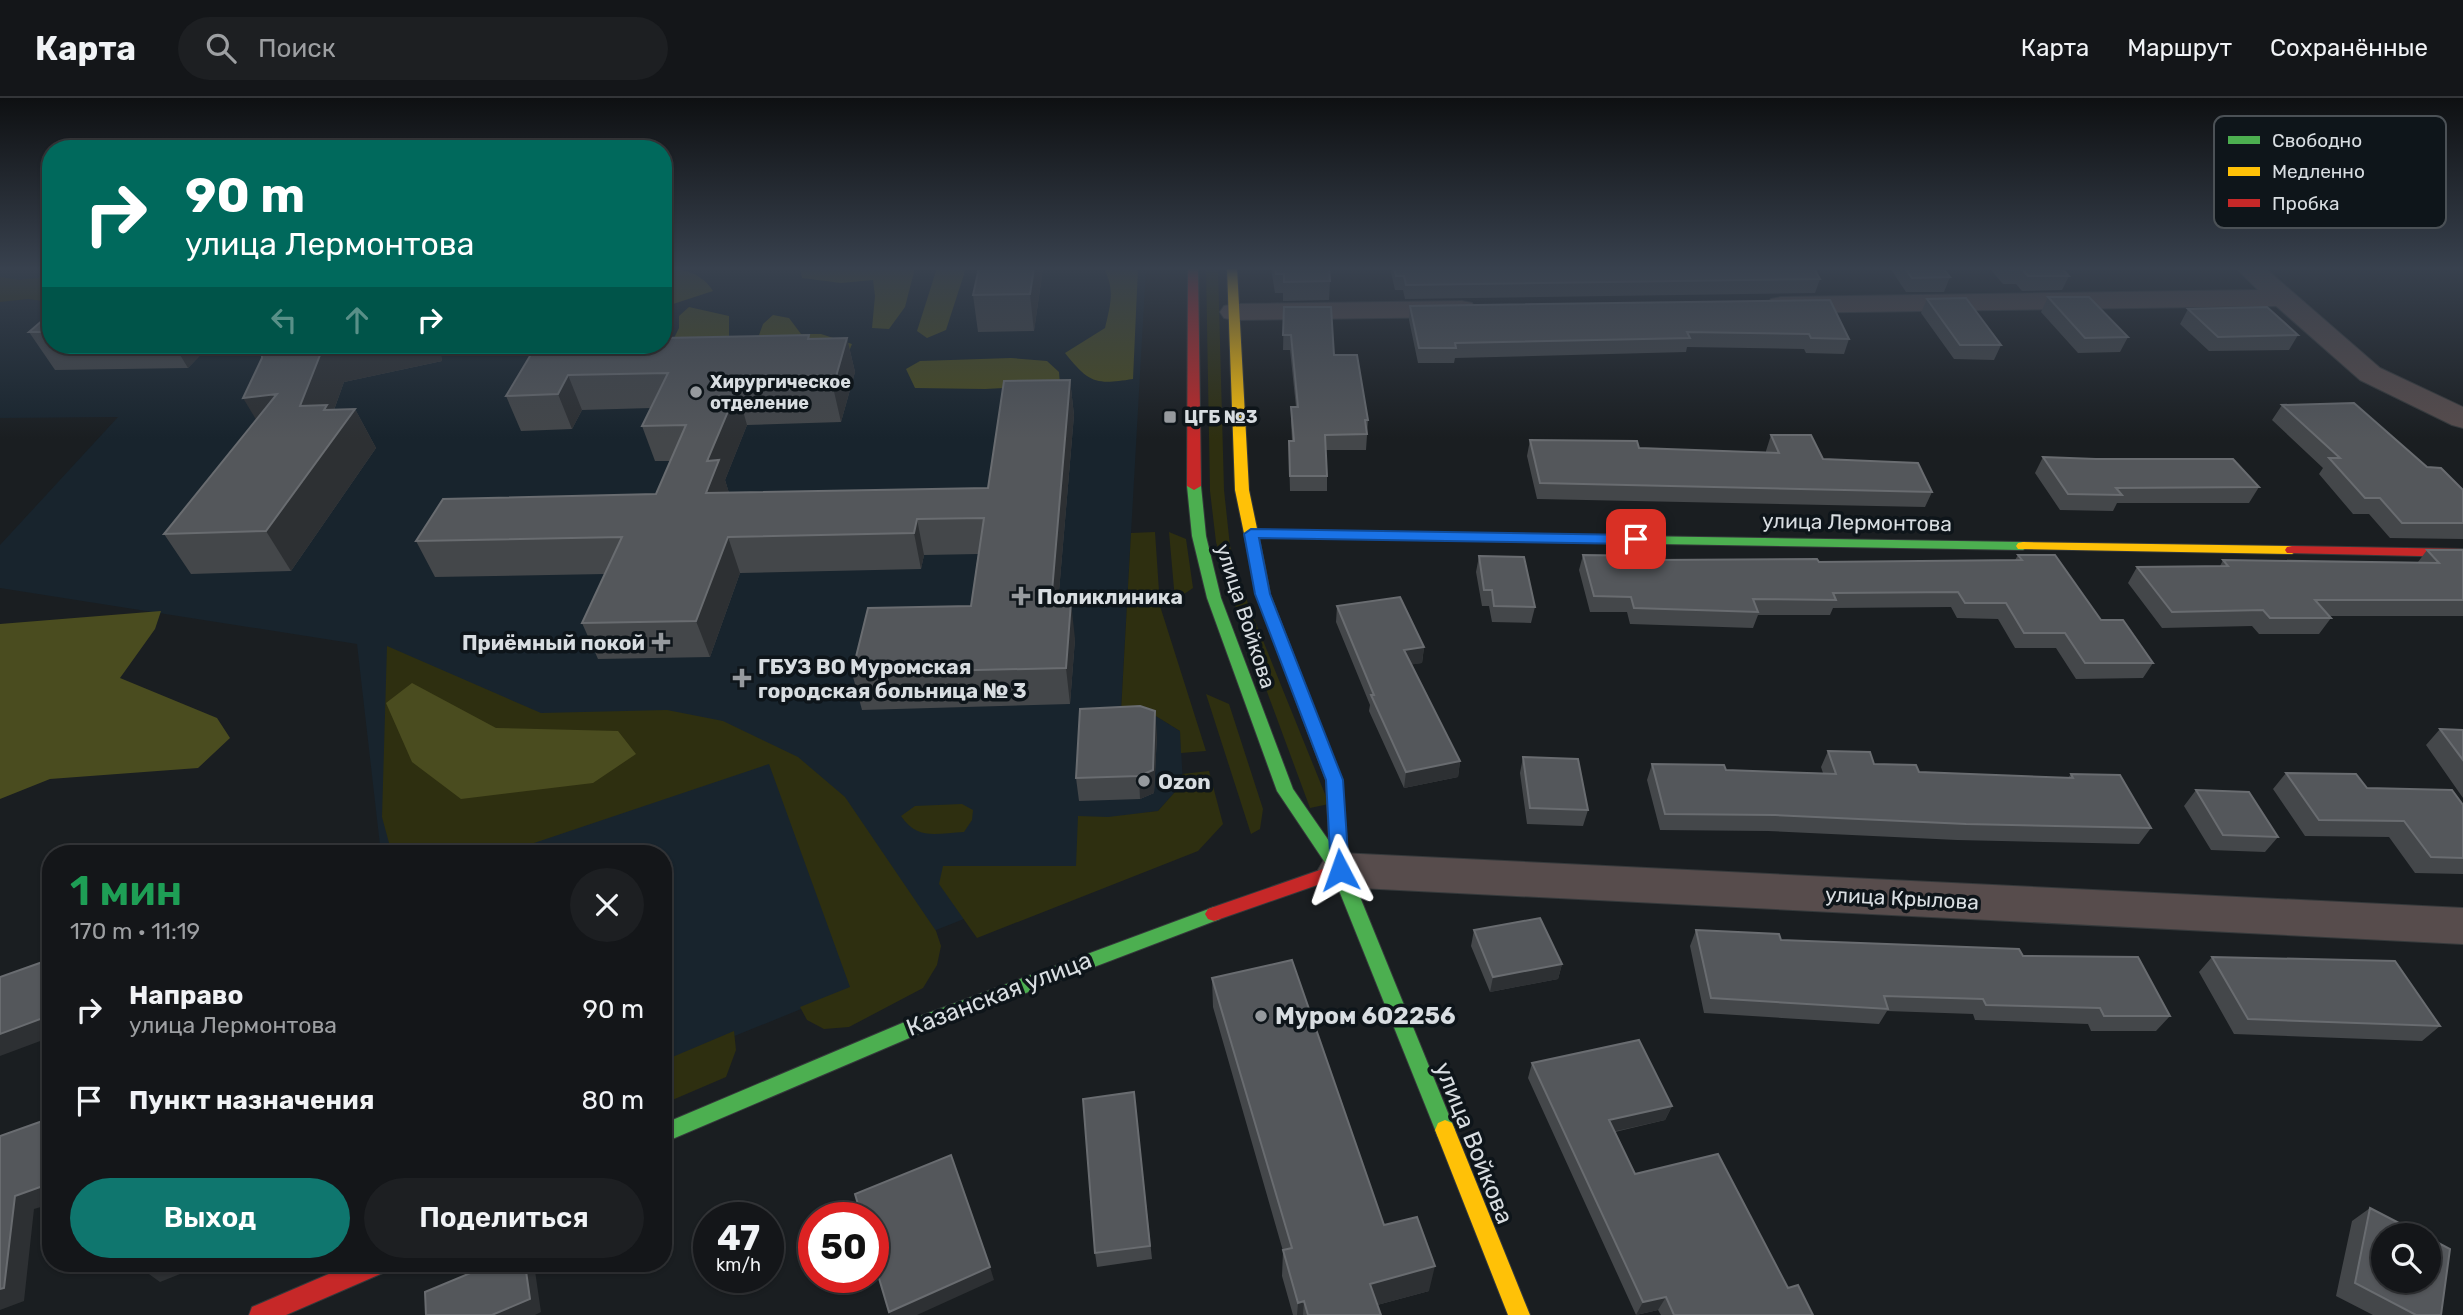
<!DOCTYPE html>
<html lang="ru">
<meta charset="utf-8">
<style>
body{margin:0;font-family:Rubik,sans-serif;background:#1d1f22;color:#f1f3f6;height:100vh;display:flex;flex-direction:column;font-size:26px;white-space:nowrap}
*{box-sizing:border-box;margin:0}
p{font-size:23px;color:#9d9fa2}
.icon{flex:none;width:38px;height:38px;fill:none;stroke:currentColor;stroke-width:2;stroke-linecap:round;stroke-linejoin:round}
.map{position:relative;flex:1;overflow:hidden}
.drawer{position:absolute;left:42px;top:747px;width:630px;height:427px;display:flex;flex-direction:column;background:#141619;border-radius:28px;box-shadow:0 2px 5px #0004,0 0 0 2px #333538}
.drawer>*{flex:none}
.guide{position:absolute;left:42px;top:42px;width:630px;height:214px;border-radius:28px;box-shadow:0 2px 5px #0004,0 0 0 2px #333538;background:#00695c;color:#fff;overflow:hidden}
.controls{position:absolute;left:2371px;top:1125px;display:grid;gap:14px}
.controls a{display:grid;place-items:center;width:70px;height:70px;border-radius:50%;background:#141619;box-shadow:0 2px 5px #0004,0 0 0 2px #333538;font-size:35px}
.speed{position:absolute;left:693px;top:1104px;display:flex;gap:14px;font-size:35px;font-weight:700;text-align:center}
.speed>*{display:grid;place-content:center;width:91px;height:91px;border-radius:50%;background:#141619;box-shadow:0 2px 5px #0004,0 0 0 2px #333538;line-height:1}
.speed small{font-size:18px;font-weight:400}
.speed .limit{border:10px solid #d22;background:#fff;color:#111}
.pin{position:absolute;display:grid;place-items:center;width:60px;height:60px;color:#fff;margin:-30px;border-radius:14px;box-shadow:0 4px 10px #0006}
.me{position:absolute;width:77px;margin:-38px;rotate:356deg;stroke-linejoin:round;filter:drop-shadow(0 0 5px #0008)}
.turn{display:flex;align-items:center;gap:24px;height:147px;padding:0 28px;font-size:32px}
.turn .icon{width:91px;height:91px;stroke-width:2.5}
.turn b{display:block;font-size:49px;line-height:60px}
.lanes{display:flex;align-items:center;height:66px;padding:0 28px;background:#0003;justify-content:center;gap:35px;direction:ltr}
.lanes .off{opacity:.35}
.round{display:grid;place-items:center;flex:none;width:74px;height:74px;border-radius:37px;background:#1d1f22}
.head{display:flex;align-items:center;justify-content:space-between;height:119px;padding:0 28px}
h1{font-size:42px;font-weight:600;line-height:52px;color:#1e9e55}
.action{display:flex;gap:14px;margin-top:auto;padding:14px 28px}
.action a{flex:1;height:80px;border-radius:42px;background:#0f766e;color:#fff;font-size:28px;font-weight:600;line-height:80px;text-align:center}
.action a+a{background:#1d1f22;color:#f1f3f6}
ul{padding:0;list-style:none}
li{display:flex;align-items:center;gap:21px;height:91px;padding:0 28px}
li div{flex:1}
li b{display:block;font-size:26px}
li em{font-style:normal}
header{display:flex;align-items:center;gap:42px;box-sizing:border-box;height:98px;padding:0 35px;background:#141619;border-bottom:2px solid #333538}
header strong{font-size:33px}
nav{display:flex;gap:38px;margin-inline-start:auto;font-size:24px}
.search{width:490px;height:63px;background:#1d1f22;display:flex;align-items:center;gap:18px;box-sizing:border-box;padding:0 24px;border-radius:38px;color:#9d9fa2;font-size:26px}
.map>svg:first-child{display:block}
.built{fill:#18242d}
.green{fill:#2e2f10}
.forest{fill:#4a4c1f}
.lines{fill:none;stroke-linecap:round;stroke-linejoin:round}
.street-casing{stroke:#35393b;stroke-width:2}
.fast-casing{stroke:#35393b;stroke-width:2}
.slow-casing{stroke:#35393b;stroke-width:2}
.jam-casing{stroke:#35393b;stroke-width:2}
.street{fill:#574c4c;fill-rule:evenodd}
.fast{fill:#4caf50;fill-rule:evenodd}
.slow{fill:#ffc107;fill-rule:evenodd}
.jam{fill:#c62828;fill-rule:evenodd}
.wall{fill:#44474a}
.shaded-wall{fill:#2d3033}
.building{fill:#54575b;stroke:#696c70;stroke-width:2}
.route{fill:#1a73e8;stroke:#114b97;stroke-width:2}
.poi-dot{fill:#969a9e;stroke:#0e151a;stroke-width:2.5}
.labels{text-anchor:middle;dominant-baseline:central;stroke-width:7;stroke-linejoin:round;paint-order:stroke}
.far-poi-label{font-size:18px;font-weight:bold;fill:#d8dde1;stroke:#0e151a;text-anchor:start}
.street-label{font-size:21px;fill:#d8dde1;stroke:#0e151a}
.poi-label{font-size:21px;font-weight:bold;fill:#d8dde1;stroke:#0e151a;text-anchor:start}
.near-street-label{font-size:24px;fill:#d8dde1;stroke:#0e151a}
.near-poi-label{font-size:24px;font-weight:bold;fill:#d8dde1;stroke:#0e151a;text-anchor:start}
.key{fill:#0e151a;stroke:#4b5156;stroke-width:2}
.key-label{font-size:19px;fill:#d8dde1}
</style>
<header>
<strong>Карта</strong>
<div class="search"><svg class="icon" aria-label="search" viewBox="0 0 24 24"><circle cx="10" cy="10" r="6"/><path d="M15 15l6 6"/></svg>Поиск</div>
<nav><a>Карта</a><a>Маршрут</a><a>Сохранённые</a></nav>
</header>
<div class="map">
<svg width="2463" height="1217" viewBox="0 0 2463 1217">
<rect width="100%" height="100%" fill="#1a1e21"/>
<path class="built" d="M0,170H51V247H663V170H1146L1121,613L1151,615L1180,633L1183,685L1158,713L1108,720L1106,785L979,815L911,842L858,888L663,967V756H381L357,546L0,490V447L118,319L0,320Z"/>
<path class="green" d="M1206,170H1218L1224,392L1230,448L1245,498L1329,706L1310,710L1232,499L1216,444L1210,393Z
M51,178V204L28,201L0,204V179L20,182Z
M1155,434L1160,508L1206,653L1181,655L1180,633L1151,615L1121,614L1131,435Z
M1169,434L1186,441L1193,490L1175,502Z
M387,548L541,615L667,612L723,623L798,659L845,699L936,833L941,848L937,867L923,890L849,929L824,931L807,922L800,909L850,889L769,666L501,756H392L382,719Z
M1206,596L1229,606L1263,711L1260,731L1251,736Z
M1209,673L1223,726L1198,753L977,840L939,786L943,768H1076L1078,718L1108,719L1158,713L1183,685L1182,676Z
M962,706L973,712L972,722L964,734C937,735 918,743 901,718L915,708Z
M734,933L736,952L726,979L663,1006V963Z"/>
<path class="forest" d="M663,170C683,170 703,176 713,193L670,207L663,204Z
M800,170H915L905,209L889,231L872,230L875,198L873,182L841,185L802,180Z
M937,170H966L946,232L927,240L917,233Z
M1103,170H1138L1133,281C1095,287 1089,285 1065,255L1105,230C1110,208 1116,190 1103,170Z
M689,209L729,218V239L671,246L679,230V218Z
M773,217L789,220L801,236H821L852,246L850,251H788L755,248L763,226Z
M1011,260L1047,263L1059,274L1060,287L985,291L915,290L906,271L920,263Z
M161,513L155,531L120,580L217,620L230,640L198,670L50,681L0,701V526Z
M412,585L496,630L618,633L636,656L593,685L461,701L412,664L386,605Z"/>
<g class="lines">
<g class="street-casing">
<path id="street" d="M2236,170H2265L2380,270L2463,309V330L2452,327L2360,282L2276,208L1781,215L1771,213L1767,207L1771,201L1781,199L2258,192Z
M1462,203L1472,205L1476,211L1472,217L1462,219L1234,222L1224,220L1220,214L1224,208L1234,206Z
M1340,755L2463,810V846L1340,789L1325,784L1318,772L1325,760Z"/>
</g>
<g class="fast-casing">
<path id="fast" d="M1194,384L1201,388L1206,438L1221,500L1293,691L1329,743L1326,682L1256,496L1251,469L1258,465L1265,469L1270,496L1342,682L1349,772L1455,1032L1452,1039L1445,1042L1438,1039L1332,775L1277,693L1207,500L1192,438L1187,388Z
M1251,432L2023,444L2030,448L2023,452L1246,439L1244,436Z
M1214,809L1220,811L1223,816L1220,821L921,935L663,1045V1026L907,923Z"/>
</g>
<g class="slow-casing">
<path id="slow" d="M1227,170H1237L1249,392L1265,469L1258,473L1251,469L1235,392Z
M2023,444L2292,448L2299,452L2292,456L2018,451L2016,448L2018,445Z
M1445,1022L1452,1025L1455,1032L1530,1217H1508L1435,1032L1438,1025Z"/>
</g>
<g class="jam-casing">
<path id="jam" d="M1188,170H1198L1201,388L1194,392L1187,388Z
M2292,448L2463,451V459L2287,455L2285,452L2287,449Z
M1340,765L1346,767L1349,772L1346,777L1214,823L1208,821L1205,816L1208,811Z
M352,1166H388L385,1174L286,1217H249L252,1209Z"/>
</g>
<use href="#street" class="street"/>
<use href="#fast" class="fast"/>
<use href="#slow" class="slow"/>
<use href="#jam" class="jam"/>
</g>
<path class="wall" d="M1043,170L1034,233L978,234L973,197Z
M1271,170H1329L1330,183L1329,202L1283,203V195H1275Z
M1390,170H1814L1820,181L1815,195L1405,201L1403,192H1395Z
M1890,170H1943L1950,179L1944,194H1906Z
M1989,170H2062L2069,178L2062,192L2022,193L2016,186H2003Z
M2048,199L2128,239L2120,254L2078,255L2041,214Z
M1927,201L2001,247L1994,262L1954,261L1921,215Z
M1830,202L1849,241L1844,256L1806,255L1804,251L1687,249L1686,254L1455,260L1454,265H1418L1409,222L1410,208Z
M1284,209L1334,257L1368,322L1366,352H1326L1327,378V393H1290L1289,358V343H1292L1291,324V309H1296L1290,252H1283Z
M2188,211L2298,237L2289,252L2209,253L2180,226Z
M51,215V247H210L188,270L55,272L29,234Z
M809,237L810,241L847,240L855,274L841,324L747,327L725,382L729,395L988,390L1070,282L1074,317L1058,505L1075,541L1070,606L862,612L852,575L971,508L978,456L924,457L921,471L740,475L710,559L598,561L582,525L605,476L435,479L416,443L656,396L671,363H655L642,328L651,310L582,312L572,331L521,333L506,298L577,247Z
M262,247H439L442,263L344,284L334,312L355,311L376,350L291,473L191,476L164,436L256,322L262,260Z
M2282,307L2427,369L2463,392V441L2390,440L2369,416H2353L2319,376L2323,370L2272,322Z
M1771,337L1823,361L1932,394L1925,409L1537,401L1527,358L1530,342L1639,350L1766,354V353Z
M2043,359L2259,389L2249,405H2117L2113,413L2060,412L2035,375Z
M2427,452H2463V518H2329L2331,520L2319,536H2259L2252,528L2162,530L2128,485L2137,469L2220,468L2223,462L2418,464Z
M1583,457L1653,462L1819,464L2015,462L2018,457L2153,565L2143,580L2076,581L2056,550H2015L1998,521L1957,520L1951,509L1833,510L1830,517H1758L1753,530L1630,526L1627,514H1590L1579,472Z
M1479,458L1535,509L1531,525L1492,524L1489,508H1482L1476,474Z
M1337,508L1424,549L1422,565L1411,566L1460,663L1458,679L1404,690L1369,613L1370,607L1336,524Z
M2440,631L2463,632V700L2426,647Z
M1157,637L1154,695L1140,701L1079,703L1076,680Z
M1828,653L1874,666L1919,674L2068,680L2071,676L2151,730L2139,746L1957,742L1768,733L1660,732L1647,682L1652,666L1726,672L1823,675L1821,669Z
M1523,659L1588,712L1583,728L1527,726L1520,675Z
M2286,675L2463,707V776L2415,775L2389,739L2305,738L2273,691Z
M2196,692L2278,739L2265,754L2211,752L2184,708Z
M1474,832L1562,866L1558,881L1490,894L1471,848Z
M1696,832L1781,842L2023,858L2170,918L2156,933H2091L2088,926L1975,922L1973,916L1887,913L1879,926L1704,915L1690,848Z
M2212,859L2440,928L2422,943L2234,936L2199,874Z
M1212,880L1384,1127L1429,1193L1377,1207L1381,1217H1293L1282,1178L1283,1153L1213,909Z
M1532,965L1672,1008L1665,1022L1615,1034L1635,1076L1788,1190L1813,1217H1661L1658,1212L1636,1217L1528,980Z
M1134,994L1152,1161L1097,1169L1095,1155Z
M2370,1110L2441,1217H2373L2336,1198L2352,1123Z"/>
<path class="shaded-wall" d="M1034,170H1043L1034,233L1030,196Z
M847,240L855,274L841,324L833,289Z
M174,247H210L188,270Z
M324,247H439L442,263L344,284L332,317L355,311L376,350L291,473L266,433L300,308Z
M568,277L582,312L572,331L558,296Z
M1070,282L1074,317L1055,541L1051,505Z
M737,292L747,327L725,382L730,398L706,395L707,363Z
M277,296L266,338L243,300Z
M917,421L924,457L921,471L914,435Z
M728,439L740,475L710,559L696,523Z
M1071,504L1075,541L1070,606L1066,570Z
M1424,549L1422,565L1402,568L1404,552Z
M1155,613L1157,637L1154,695L1140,701L1139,678Z
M1460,663L1458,679L1404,690L1406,674Z
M1562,866L1558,881L1490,894L1493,879Z
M51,917V939L0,958V936Z
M1672,1008L1665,1022L1603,1036L1609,1022Z
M51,1035V1106L34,1111L24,1203L0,1212V1191L15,1098Z
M154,1166H205L160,1184L142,1171Z
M525,1166H534L541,1214L535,1217H492Z
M1435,1168L1429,1193L1366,1210L1370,1186Z
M990,1169L994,1182L917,1217H890L889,1214Z
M1666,1199L1658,1212L1636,1217L1643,1204Z
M1304,1203L1303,1217H1297L1298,1205Z"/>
<path class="building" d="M979,170H1034L1030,196L973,197Z
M1275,170H1329L1330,183L1284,184V176H1276Z
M1394,170H1814L1820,181L1406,187L1404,178H1396Z
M1905,170H1943L1950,179L1912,180Z
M2008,170H2062L2069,178H2028L2022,171L2009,172Z
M2048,199H2089L2128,239L2085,240Z
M1966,200L2001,247H1960L1927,201Z
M1830,202L1849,241L1811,240L1809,236L1687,234L1690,240L1455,245L1456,250H1419L1410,208Z
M1284,209H1331L1334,257H1357L1368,322H1365L1367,336L1325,337L1327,378H1290L1289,343H1294L1291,309H1298L1291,237H1283Z
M2267,209L2298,237L2218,239L2188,211Z
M51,215V234H29Z
M809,237L808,241L847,240L833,289L737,292L707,363L719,362L706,395L988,390L1004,283L1070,282L1051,505L1071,504L1066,570L852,575L868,510L971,508L984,420L917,421L914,435L728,439L696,523L582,525L622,439L416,443L443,401L656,396L686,327L642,328L668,275L568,277L558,296L506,298L536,248L578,247H663V240Z
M262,247H324L300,308L327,307L324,312L355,311L266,433L164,436L277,296L243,300L262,260Z
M2354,305L2427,369L2441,370L2463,392V425H2402L2380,400H2365L2329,360H2340L2282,307Z
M1771,337H1811L1823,361L1918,365L1932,394L1540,385L1530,342L1637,343L1639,350L1779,355Z
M2043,359L2096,361H2233L2259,389L2116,390L2122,397L2068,396Z
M2427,452H2463V502H2315L2331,520H2270L2263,512L2172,514L2137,469L2228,468L2223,462L2439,465Z
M1583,457L1652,458L1653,462L1817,461L1819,464L2022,462L2018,457H2055L2101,522H2123L2153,565H2085L2065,535H2024L2006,505H1965L1958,494L1833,495L1836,502L1753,501L1758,514L1634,510L1631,499L1594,498Z
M1479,458L1524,459L1535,509L1494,508L1492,492H1484Z
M1400,499L1424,549L1404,552L1460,663L1406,674L1371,597H1374L1337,508Z
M1140,608L1155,613L1153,672L1139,678L1076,680L1080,611Z
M2440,631L2463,632V662Z
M1828,653L1870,654L1874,666L1916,667L1919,674L2073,680L2071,676L2120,677L2151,730L1966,726L1775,717L1665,716L1652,666L1724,667L1726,672L1836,676Z
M1523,659L1578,661L1588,712L1530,710Z
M2286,675L2356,676L2367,690L2452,692L2463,707V760L2431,759L2404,723L2319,722Z
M2196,692L2249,694L2278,739L2223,737Z
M1540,820L1562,866L1493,879L1474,832Z
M1696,832L1779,836L1781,842L2019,851L2023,858L2138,859L2170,918H2104L2100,910L1986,907L1983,901L1884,898L1888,911L1711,900Z
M2212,859L2395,863L2440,928L2248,921Z
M51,861V917L0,936V879Z
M1292,862L1384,1127L1417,1119L1435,1168L1370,1186L1381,1217H1308L1304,1203L1298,1205L1283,1152L1292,1150L1212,880Z
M1639,942L1672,1008L1609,1022L1635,1076L1718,1056L1788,1190L1798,1187L1813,1217H1674L1666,1199L1643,1204L1532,965Z
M1134,994L1150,1148L1095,1155L1083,1001Z
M51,1020V1035L43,1088L15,1098L4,1190L0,1191V1038Z
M951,1057L990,1169L889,1214L873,1160V1120H862L855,1096Z
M2370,1110L2424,1138H2384V1183H2429V1140L2450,1151L2441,1217H2416L2355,1185Z
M142,1166H154L142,1171Z
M492,1166H525L530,1201L492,1217H426L425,1194Z"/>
<linearGradient id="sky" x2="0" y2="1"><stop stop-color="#0e1012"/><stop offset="0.5" stop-color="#38414e"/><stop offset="1" stop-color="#38414e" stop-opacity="0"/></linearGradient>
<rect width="2463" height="341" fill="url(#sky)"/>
<path class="route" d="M1251,431L1636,437L1643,441L1636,446L1259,440L1270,496L1343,682L1349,772L1347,777H1334L1331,772L1326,682L1255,496L1244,436Z"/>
<g class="poi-dot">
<circle cx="696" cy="294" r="7"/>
<rect x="1163" y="312" width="14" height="14" rx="3.5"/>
<path d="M1017.5 487.5h7v7h7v7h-7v7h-7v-7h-7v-7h7z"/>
<path d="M657.5 533.5h7v7h7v7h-7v7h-7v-7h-7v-7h7z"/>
<path d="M738.5 569.5h7v7h7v7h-7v7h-7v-7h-7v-7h7z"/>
<circle cx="1144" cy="683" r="7"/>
<circle cx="1261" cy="918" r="7"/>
</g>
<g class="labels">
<g class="far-poi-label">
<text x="710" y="284">Хирургическое<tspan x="710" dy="21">отделение</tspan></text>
<text x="1184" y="319">ЦГБ №3</text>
</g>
<g class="street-label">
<text transform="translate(1857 424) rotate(1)">улица Лермонтова</text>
<text transform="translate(1246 518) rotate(72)">улица Войкова</text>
<text transform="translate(1902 800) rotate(3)">улица Крылова</text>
</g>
<g class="poi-label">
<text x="1037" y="498">Поликлиника</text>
<text x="645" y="544" text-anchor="end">Приёмный покой</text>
<text x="758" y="568">ГБУЗ ВО Муромская<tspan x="758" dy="24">городская больница № 3</tspan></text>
<text x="1158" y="683">Ozon</text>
</g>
<g class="near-street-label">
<text transform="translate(999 896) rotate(-21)">Казанская улица</text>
<text transform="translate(1474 1045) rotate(68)">улица Войкова</text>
</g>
<g class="near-poi-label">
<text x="1275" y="918">Муром 602256</text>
</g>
</g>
<rect x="2214" y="18" width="232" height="112" rx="10" class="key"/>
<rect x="2228" y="38" width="32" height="8" fill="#4caf50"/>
<rect x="2228" y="69" width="32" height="9" fill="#ffc107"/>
<rect x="2228" y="101" width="32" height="8" fill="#c62828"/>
<g class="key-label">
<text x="2272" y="49">Свободно</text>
<text x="2272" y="80">Медленно</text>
<text x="2272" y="112">Пробка</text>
</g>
</svg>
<div class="controls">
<a><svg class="icon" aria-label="search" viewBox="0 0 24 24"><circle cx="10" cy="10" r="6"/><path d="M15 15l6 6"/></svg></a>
</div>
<div class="speed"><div>47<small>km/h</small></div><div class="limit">50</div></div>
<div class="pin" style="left:1636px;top:441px;background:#d93025"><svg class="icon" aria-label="arrive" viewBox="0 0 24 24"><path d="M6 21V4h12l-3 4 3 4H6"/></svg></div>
<svg class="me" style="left:1340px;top:772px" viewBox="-20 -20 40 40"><path d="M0-17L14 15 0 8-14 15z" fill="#1a73e8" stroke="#fff" stroke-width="4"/></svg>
<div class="guide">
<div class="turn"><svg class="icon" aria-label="right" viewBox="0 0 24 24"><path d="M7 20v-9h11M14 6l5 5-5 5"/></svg><div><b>90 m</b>улица Лермонтова</div></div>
<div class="lanes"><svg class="icon off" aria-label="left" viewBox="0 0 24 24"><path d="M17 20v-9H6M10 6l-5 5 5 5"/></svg><svg class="icon off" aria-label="ahead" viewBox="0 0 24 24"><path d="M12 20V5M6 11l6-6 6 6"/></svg><svg class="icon" aria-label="right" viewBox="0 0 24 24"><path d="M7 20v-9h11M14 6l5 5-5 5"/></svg></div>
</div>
<section class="drawer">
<div class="head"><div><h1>1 мин</h1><p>170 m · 11:19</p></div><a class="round"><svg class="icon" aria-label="close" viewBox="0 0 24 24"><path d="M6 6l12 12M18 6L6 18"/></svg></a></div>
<ul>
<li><svg class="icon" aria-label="right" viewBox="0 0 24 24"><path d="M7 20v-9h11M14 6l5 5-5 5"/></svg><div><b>Направо</b><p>улица Лермонтова</p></div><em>90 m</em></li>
<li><svg class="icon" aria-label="arrive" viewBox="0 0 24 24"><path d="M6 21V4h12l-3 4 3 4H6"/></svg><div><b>Пункт назначения</b></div><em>80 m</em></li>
</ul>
<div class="action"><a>Выход</a><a>Поделиться</a></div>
</section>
</div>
